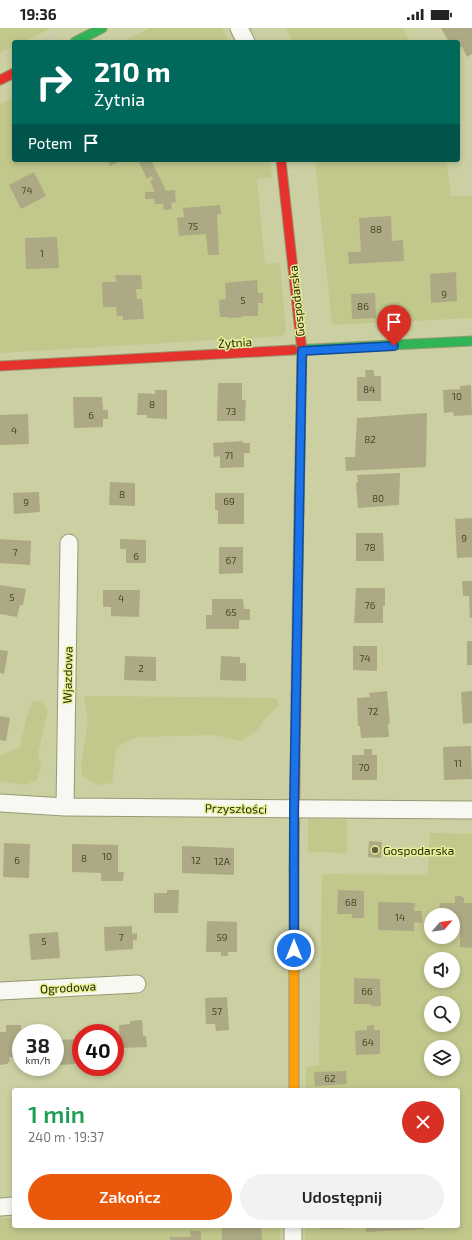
<!DOCTYPE html>
<html lang="pl">
<meta charset="utf-8">
<style>
body{margin:0;font-family:"Exo 2",sans-serif;background:#f2f2f2;color:#222;height:100vh;display:flex;flex-direction:column;font-size:15px;white-space:nowrap}
*{box-sizing:border-box;margin:0}
p{font-size:13px;color:#767676}
.icon{flex:none;width:22px;height:22px;fill:none;stroke:currentColor;stroke-width:2;stroke-linecap:round;stroke-linejoin:round}
.map{position:relative;flex:1;overflow:hidden}
.details{position:absolute;left:12px;top:1060px;width:448px;height:140px;display:flex;flex-direction:column;background:#fff;border-radius:4px;box-shadow:0 2px 6px #0003}
.details>*{flex:none}
.top-card{position:absolute;left:12px;top:12px;width:448px;height:122px;border-radius:4px;box-shadow:0 2px 6px #0003;background:#00695c;color:#fff;overflow:hidden}
.needle{width:26px;rotate:62deg}
.controls{position:absolute;left:424px;top:880px;display:grid;gap:8px}
.controls a{display:grid;place-items:center;width:36px;height:36px;border-radius:50%;background:#fff;box-shadow:0 2px 6px #0003;font-size:20px}
.speed{position:absolute;left:12px;top:996px;display:flex;gap:8px;font-size:20px;font-weight:700;text-align:center}
.speed>*{display:grid;place-content:center;width:52px;height:52px;border-radius:50%;background:#fff;box-shadow:0 2px 6px #0003;line-height:1}
.speed small{font-size:10px;font-weight:400}
.speed .limit{border:6px solid #d22;background:#fff;color:#111}
.pin{position:absolute;display:grid;place-items:center;width:34px;height:34px;color:#fff;margin:-41px -17px;border-radius:50% 50% 50% 0;rotate:-45deg;box-shadow:0 0 4px #0007}
.pin .icon{rotate:45deg}
.me{position:absolute;width:44px;margin:-22px;rotate:0deg;stroke-linejoin:round;filter:drop-shadow(0 0 3px #0008)}
.turn{display:flex;align-items:center;gap:14px;height:84px;padding:0 16px;font-size:18px}
.turn .icon{width:52px;height:52px;stroke-width:2.5}
.turn b{display:block;font-size:28px;line-height:34px}
.then{display:flex;align-items:center;height:38px;padding:0 16px;background:#0003;gap:8px;font-size:15px}
.round{display:grid;place-items:center;flex:none;width:42px;height:42px;border-radius:21px;background:#f2f2f2}
.head{display:flex;align-items:center;justify-content:space-between;height:68px;padding:0 16px}
h1{font-size:24px;font-weight:600;line-height:30px;color:#1e9e55}
.button{display:flex;gap:8px;margin-top:auto;padding:8px 16px}
.button a{flex:1;height:46px;border-radius:24px;background:#ea580c;color:#fff;font-size:16px;font-weight:600;line-height:46px;text-align:center}
.button a+a{background:#f2f2f2;color:#222}
.status{display:flex;justify-content:space-between;align-items:center;height:28px;padding:0 20px;background:#fff;direction:ltr}
.status svg{height:11px;fill:currentColor}
.map>svg:first-child{display:block}
.green{fill:#c2c78c;fill-rule:evenodd}
.building{fill:#aca984}
.lines{fill:none;stroke-linecap:round;stroke-linejoin:round}
.street-casing{stroke:#969a74;stroke-width:19}
.fast-casing{stroke:#969a74;stroke-width:11}
.slow-casing{stroke:#969a74;stroke-width:11}
.jam-casing{stroke:#969a74;stroke-width:11}
.path{stroke:#c7c8ba;stroke-width:2.5;stroke-dasharray:3 2;stroke-linecap:butt}
.street{stroke:#f7f8f1;stroke-width:17}
.fast{stroke:#30b455;stroke-width:9}
.slow{stroke:#ff9f0a;stroke-width:9}
.jam{stroke:#e5322d;stroke-width:9}
.route-casing{stroke:#114b97;stroke-width:10}
.route{stroke:#1a73e8;stroke-width:7}
.poi-dot{fill:#60633b;stroke:#e8f19a;stroke-width:1.5}
.labels{text-anchor:middle;dominant-baseline:central;stroke-width:3;stroke-linejoin:round;paint-order:stroke}
.number-label{font-size:10px;fill:#484924}
.street-label{font-size:12px;fill:#272904;stroke:#e8f19a}
.poi-label{font-size:12px;fill:#272904;stroke:#e8f19a;text-anchor:start}
</style>
<div class="status"><b>19:36</b><svg viewBox="0 0 49 12"><path d="M0 12V9h3v3zM5 12V6h3v6zM10 12V3h3v9zM15 12V0h3v12zM26 1h20v11H26zM47 4h2v5h-2z"/></svg></div>
<div class="map">
<svg width="472" height="1212" viewBox="0 0 472 1212">
<rect width="100%" height="100%" fill="#cbcfa1"/>
<path class="green" d="M0,0H51L23,14H14V18L0,25Z
M150,0H222L229,14H122Z
M286,0H402L411,14H293Z
M14,69V132H270L272,149L257,151L265,236L280,235L286,304L282,308L0,325V76Z
M315,132H446L451,168H472V290L332,297Z
M84,668L276,670L279,677L263,693L258,701L241,713L214,707L139,709L126,713L116,721L112,755L96,757L82,747L81,736L88,694Z
M33,673H40L48,681L38,726L41,738L37,752L25,757L0,753V728L20,719L26,691Z
M308,791L347,792V825L308,824Z
M430,805L472,806V1212H305V1198H458V1062H306V1039L319,1037L322,846L428,847ZM431,887H453V909H431ZM431,931H453V953H431ZM431,975H453V997H431ZM431,1019H453V1041H431Z
M14,1189V1198H281L280,1212H0V1190Z"/>
<path class="building" d="M441,0H472V26L467,29L462,18L458,21V14H449Z
M107,132H122L110,138Z
M138,132H151L166,163L175,162L176,174L171,175L172,181L164,182L163,176H155L154,171H145V164H155L150,153L153,151L152,148L147,151Z
M34,144L46,168L21,181L9,157Z
M220,177L221,186H218L217,188L219,227H208L206,206L179,208L177,190L184,189L183,180Z
M391,188L392,213L403,212L404,233L349,236L348,224H361L359,190Z
M57,209L59,240L26,241L25,210Z
M456,244L457,273L431,275L430,246Z
M115,247H141L142,261H136L137,271H142L144,291L123,292V288H117L116,279H103L102,254H116Z
M257,252L258,265H263V275H258V288H242L243,289L230,290L229,289H220L219,272L226,271L225,255Z
M375,265L376,290L352,291L351,266Z
M365,342H374V348H381V373H357V349H366Z
M218,355H242V372H246L245,393H217Z
M471,357L472,387L454,388L453,384L444,385L443,362L460,361V358Z
M155,362H167V391L147,390V387H137L138,365L155,366Z
M73,369H102L103,382H108V391H103V399L74,400Z
M427,385L426,439L346,443L345,429H355L357,390Z
M28,386L29,416L0,417V387Z
M243,413V415H250V425H244V439L220,440V428L214,429L213,415Z
M400,445L399,477L358,480L356,455L358,454L357,447Z
M110,454L135,455V478L109,477Z
M39,464L40,484L14,486L13,465Z
M215,465H244V496H218V482H215Z
M472,490V529L457,530L455,491Z
M356,505H383L384,533H356Z
M0,511L31,513L30,537L0,535Z
M120,511L146,512V535H126V521H120Z
M219,519H243V545L219,546Z
M462,553H472V590H470L469,568H463Z
M0,557L26,561L23,577H20L17,589L0,586Z
M356,560H385V578H383V595H354Z
M103,562H140L139,589L111,588V579H103Z
M212,571H243L244,581H250V592H239V601H206V587H212Z
M467,613H472V637H467Z
M353,618H377V643L353,642Z
M0,622L8,623L4,646L0,645Z
M125,628L156,629V653L124,652Z
M221,628L240,629V635H246V653L220,652Z
M387,663L390,696H388L389,709L361,710L360,698H358L357,670L370,669L369,665Z
M472,663V695L463,696L461,664Z
M0,688L10,690L6,713L0,712Z
M471,718L472,751L444,752L443,719Z
M364,721H372V727H377V752H352V727H364Z
M369,813L382,814L381,830L368,829Z
M4,815L30,816L29,850L3,849Z
M72,816L118,817V844H124L123,853H101V845L72,844Z
M182,818L234,820V847L182,845Z
M167,862H179L178,885H154V865H167Z
M338,862L364,863V890H352V886H337Z
M455,868H461L464,870V875H472V920L460,919V902H453V887H439L440,875H455Z
M378,874L415,875L414,883H422V895L414,894V903L378,902Z
M207,893L237,894V924H228V928H221V924H206Z
M132,898V906L137,905V912H133V921L105,923L104,899Z
M58,904L60,930L31,932L29,906Z
M354,950L380,951L381,978H371V976H354Z
M227,969L229,1002L216,1003L215,996H206L205,970Z
M142,992L143,1008H146L147,1019L120,1020L119,997L130,996V993Z
M6,997H21V1029H9L10,1033L7,1036L0,1037V1004H6Z
M374,997V1002H380V1026L356,1027L355,1003L367,1002V998Z
M81,1011V1027H74L75,1036L60,1037L58,1012Z
M346,1043L347,1056L315,1058L314,1044Z
M233,1198H244V1200H261L262,1212H222V1200H233Z
M321,1198H345V1201H321Z
M366,1198H424V1201L366,1204Z
M190,1203H201V1212H170V1209H191Z"/>
<g class="lines">
<g class="street-casing">
<path id="street" d="M239,0L246,14
M0,775L65,779L472,782
M65,779L69,515
M0,963L137,956
M0,1179L14,1178
M293,1212V1198"/>
</g>
<g class="fast-casing">
<path id="fast" d="M75,14L102,0
M293,322L472,313"/>
</g>
<g class="slow-casing">
<path id="slow" d="M296,666L299,481
M294,842V1062"/>
</g>
<g class="jam-casing">
<path id="jam" d="M0,52L14,45
M281,132L302,323L299,481
M0,338L293,322
M294,842L296,666"/>
</g>
<path class="path" d="M41,14L57,6"/>
<use href="#street" class="street"/>
<use href="#fast" class="fast"/>
<use href="#slow" class="slow"/>
<use href="#jam" class="jam"/>
</g>
<g class="lines">
<g class="route-casing">
<path id="route" d="M294,922V781L302,323L394,318"/>
</g>
<use href="#route" class="route"/>
</g>
<circle class="poi-dot" cx="375" cy="822" r="4"/>
<g class="labels">
<g class="number-label">
<text x="27" y="162">74</text>
<text x="193" y="198">75</text>
<text x="376" y="201">88</text>
<text x="42" y="225">1</text>
<text x="444" y="266">9</text>
<text x="243" y="272">5</text>
<text x="363" y="278">86</text>
<text x="369" y="361">84</text>
<text x="457" y="368">10</text>
<text x="152" y="376">8</text>
<text x="231" y="383">73</text>
<text x="91" y="387">6</text>
<text x="14" y="402">4</text>
<text x="370" y="411">82</text>
<text x="229" y="427">71</text>
<text x="122" y="466">8</text>
<text x="378" y="470">80</text>
<text x="229" y="473">69</text>
<text x="26" y="474">9</text>
<text x="464" y="510">9</text>
<text x="370" y="519">78</text>
<text x="15" y="524">7</text>
<text x="136" y="528">6</text>
<text x="231" y="532">67</text>
<text x="12" y="569">5</text>
<text x="121" y="570">4</text>
<text x="370" y="577">76</text>
<text x="231" y="584">65</text>
<text x="365" y="630">74</text>
<text x="141" y="640">2</text>
<text x="373" y="683">72</text>
<text x="458" y="735">11</text>
<text x="364" y="739">70</text>
<text x="107" y="828">10</text>
<text x="84" y="830">8</text>
<text x="17" y="832">6</text>
<text x="196" y="832">12</text>
<text x="222" y="833">12A</text>
<text x="351" y="874">68</text>
<text x="400" y="889">14</text>
<text x="121" y="909">7</text>
<text x="222" y="909">59</text>
<text x="44" y="913">5</text>
<text x="367" y="963">66</text>
<text x="217" y="983">57</text>
<text x="368" y="1014">64</text>
<text x="330" y="1050">62</text>
</g>
<g class="street-label">
<text transform="translate(296 273) rotate(-96)">Gospodarska</text>
<text transform="translate(235 314) rotate(-3)">Żytnia</text>
<text transform="translate(67 647) rotate(-89)">Wjazdowa</text>
<text transform="translate(236 780) rotate(1)">Przyszłości</text>
<text transform="translate(68 959) rotate(-3)">Ogrodowa</text>
</g>
<g class="poi-label">
<text x="383" y="822">Gospodarska</text>
</g>
</g>
</svg>
<div class="controls">
<a><svg class="needle" viewBox="-14 -14 28 28"><path d="M0-13l5 13h-10z" fill="#e53935"/><path d="M0 13l5-13h-10z" fill="#767676"/></svg></a>
<a><svg class="icon" aria-label="sound" viewBox="0 0 24 24"><path d="M4 9h4l5-4v14l-5-4H4zM17 9q2 3 0 6"/></svg></a>
<a><svg class="icon" aria-label="search" viewBox="0 0 24 24"><circle cx="10" cy="10" r="6"/><path d="M15 15l6 6"/></svg></a>
<a><svg class="icon" aria-label="layers" viewBox="0 0 24 24"><path d="M12 4l9 5-9 5-9-5zM3 14l9 5 9-5"/></svg></a>
</div>
<div class="speed"><div>38<small>km/h</small></div><div class="limit">40</div></div>
<div class="pin" style="left:394px;top:318px;background:#d93025"><svg class="icon" aria-label="arrive" viewBox="0 0 24 24"><path d="M6 21V4h12l-3 4 3 4H6"/></svg></div>
<svg class="me" style="left:294px;top:922px" viewBox="-20 -20 40 40"><circle r="17" fill="#1a73e8" stroke="#fff" stroke-width="3"/><path d="M0-11L8 9 0 5-8 9z" fill="#fff"/></svg>
<div class="top-card">
<div class="turn"><svg class="icon" aria-label="right" viewBox="0 0 24 24"><path d="M7 20v-9h11M14 6l5 5-5 5"/></svg><div><b>210 m</b>Żytnia</div></div>
<div class="then">Potem<svg class="icon" aria-label="arrive" viewBox="0 0 24 24"><path d="M6 21V4h12l-3 4 3 4H6"/></svg></div>
</div>
<section class="details">
<div class="head"><div><h1>1 min</h1><p>240 m · 19:37</p></div><a class="round" style="background:#d93025;color:#fff"><svg class="icon" aria-label="close" viewBox="0 0 24 24"><path d="M6 6l12 12M18 6L6 18"/></svg></a></div>
<div class="button"><a>Zakończ</a><a>Udostępnij</a></div>
</section>
</div>
